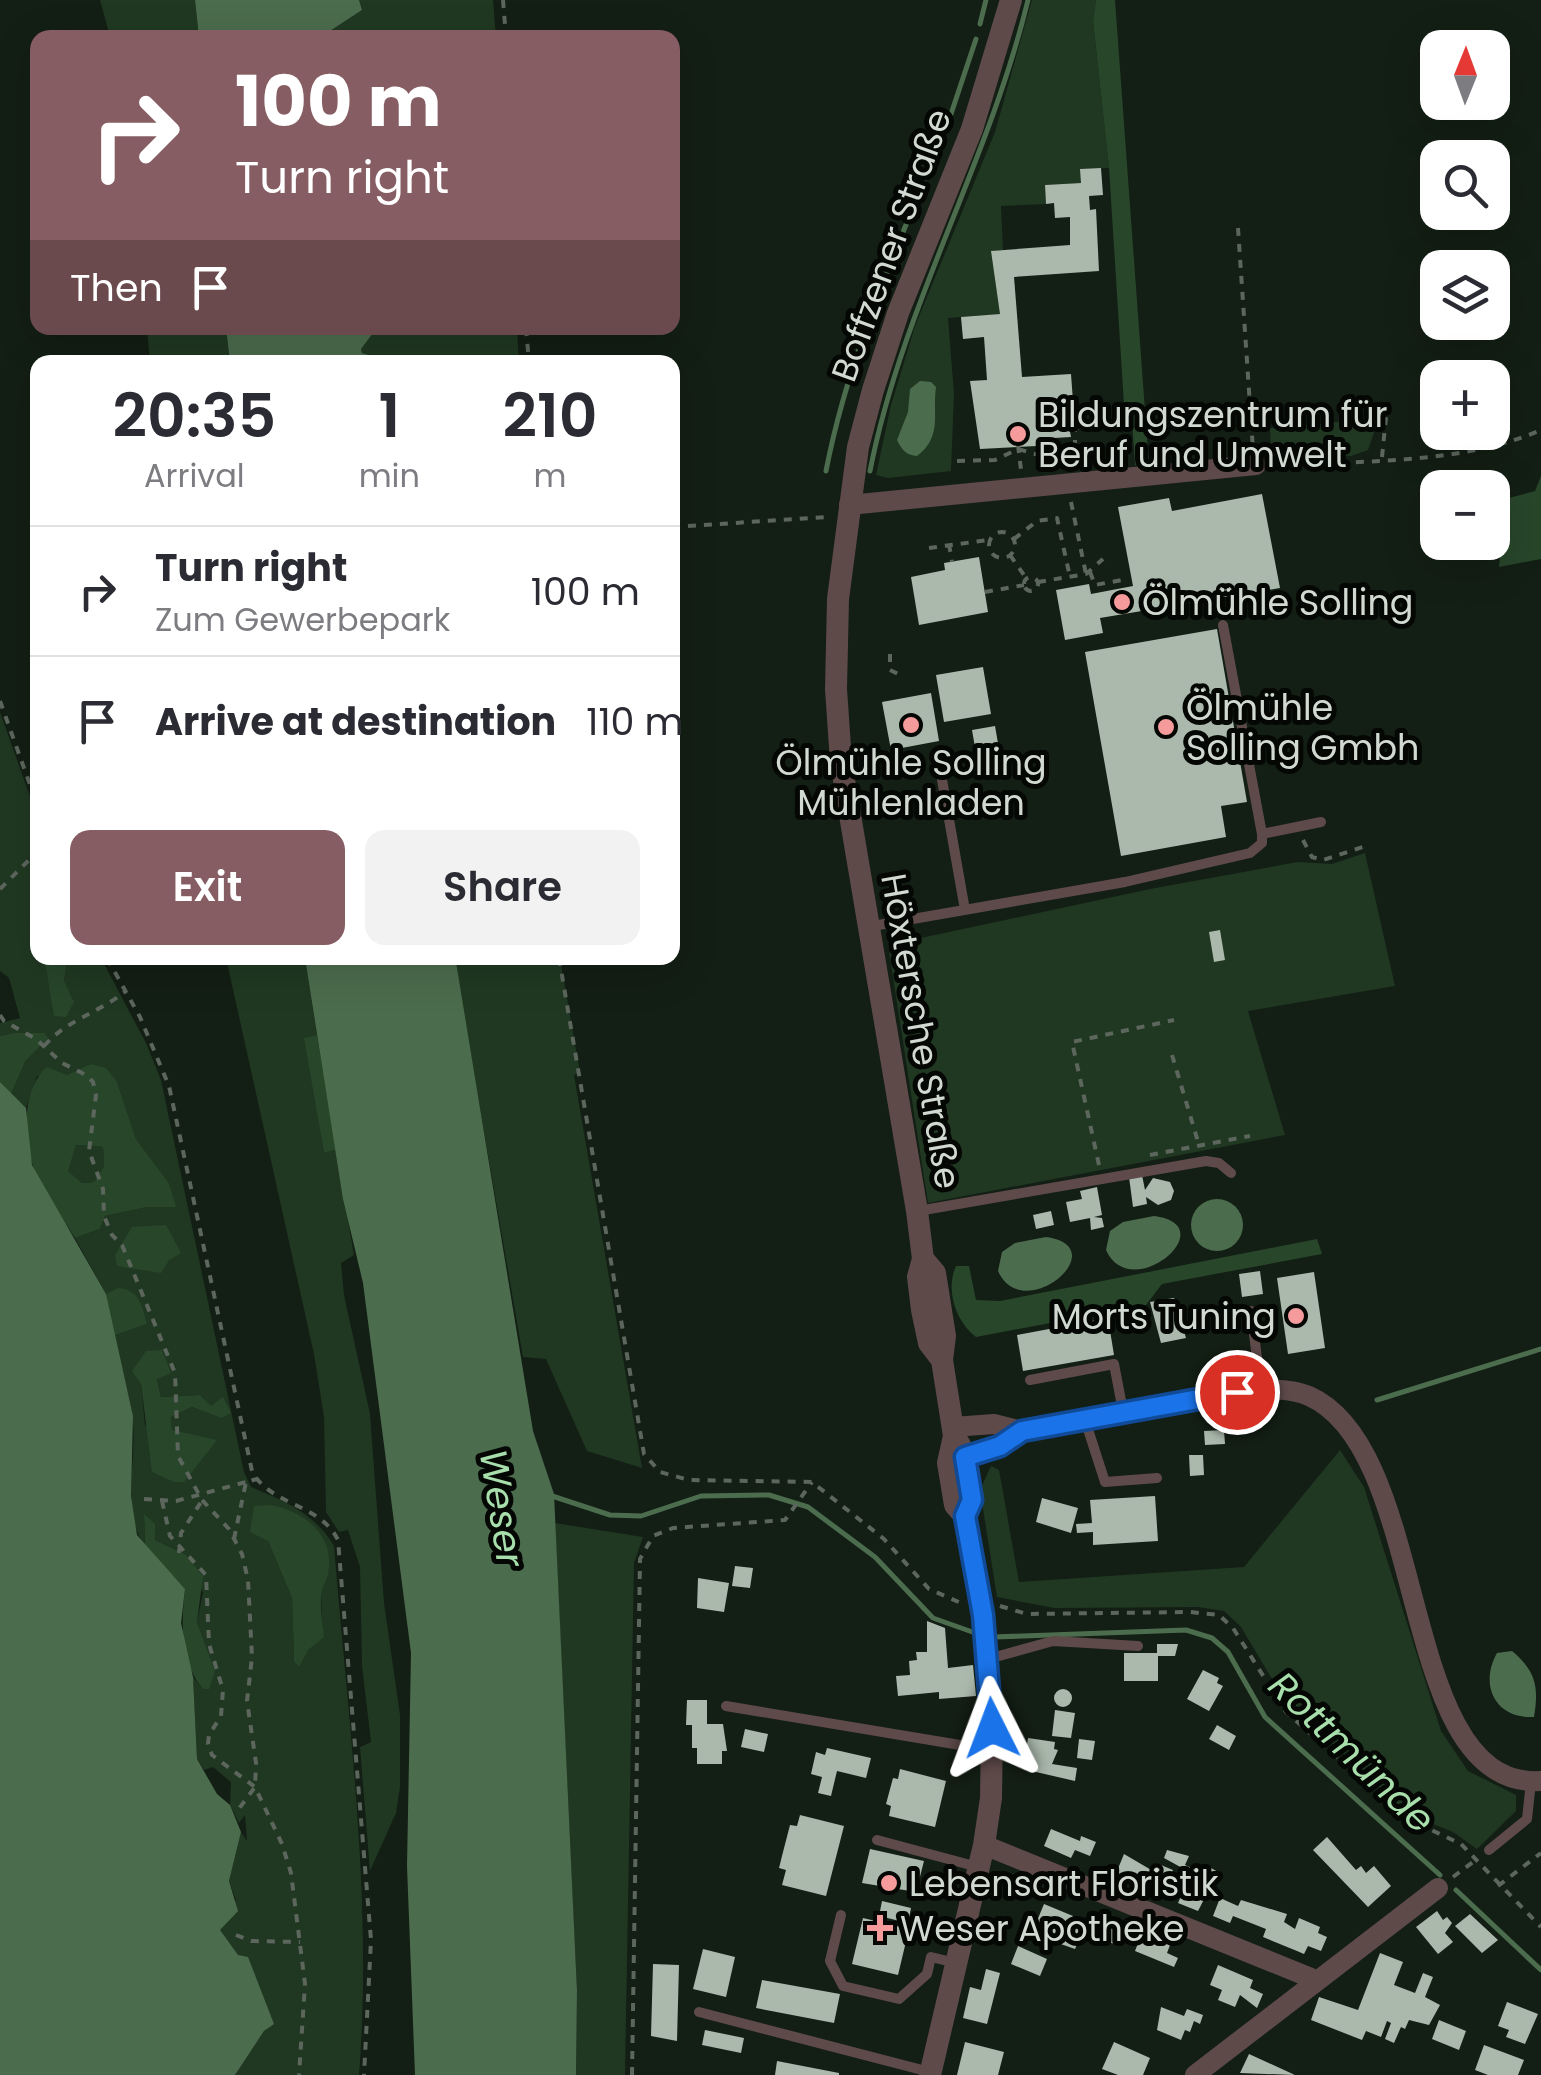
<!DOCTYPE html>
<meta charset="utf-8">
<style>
body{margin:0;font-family:Poppins,sans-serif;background:#f2f2f3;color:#2b2b33;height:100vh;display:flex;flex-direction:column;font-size:38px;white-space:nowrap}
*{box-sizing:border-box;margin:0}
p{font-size:32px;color:#7c7c81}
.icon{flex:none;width:55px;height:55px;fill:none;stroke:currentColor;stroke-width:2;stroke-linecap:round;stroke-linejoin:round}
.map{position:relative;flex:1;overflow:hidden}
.sheet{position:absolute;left:30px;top:355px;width:650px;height:610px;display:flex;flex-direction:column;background:#fff;border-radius:20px;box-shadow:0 10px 40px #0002}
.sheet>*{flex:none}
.hud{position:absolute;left:30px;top:30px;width:650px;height:305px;border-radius:20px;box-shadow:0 10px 40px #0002;background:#865d62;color:#fff;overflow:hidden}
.needle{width:65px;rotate:1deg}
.tools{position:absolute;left:1420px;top:30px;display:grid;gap:20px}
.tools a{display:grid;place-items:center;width:90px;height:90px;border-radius:20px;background:#fff;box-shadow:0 10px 40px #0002;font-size:50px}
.pin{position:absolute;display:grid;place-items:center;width:85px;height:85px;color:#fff;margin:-42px;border:5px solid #fff;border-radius:50%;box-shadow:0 2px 10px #0007}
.me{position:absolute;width:110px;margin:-55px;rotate:357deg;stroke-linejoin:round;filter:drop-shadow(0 0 8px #0008)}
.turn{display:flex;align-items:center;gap:35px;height:210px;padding:0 40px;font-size:45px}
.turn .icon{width:130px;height:130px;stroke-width:2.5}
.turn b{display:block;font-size:70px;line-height:85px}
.then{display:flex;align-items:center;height:95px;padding:0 40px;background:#0003;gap:20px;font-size:38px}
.eta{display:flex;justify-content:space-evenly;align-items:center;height:170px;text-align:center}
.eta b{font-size:60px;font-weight:600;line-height:70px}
.action{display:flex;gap:20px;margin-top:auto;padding:20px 40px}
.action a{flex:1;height:115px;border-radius:20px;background:#865d62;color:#fff;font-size:40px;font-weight:600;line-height:115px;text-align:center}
.action a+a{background:#f2f2f3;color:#2b2b33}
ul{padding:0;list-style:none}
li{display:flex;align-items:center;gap:30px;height:130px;padding:0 40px;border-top:2px solid #e1e1e2}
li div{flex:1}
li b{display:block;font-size:38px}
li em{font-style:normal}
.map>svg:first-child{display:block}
.green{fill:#203822;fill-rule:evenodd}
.forest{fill:#27462a;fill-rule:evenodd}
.water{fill:#4c6c4e}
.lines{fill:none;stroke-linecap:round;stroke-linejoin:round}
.stream{stroke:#4c6c4e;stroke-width:5}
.building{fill:#abb9ac}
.path{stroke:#5c665d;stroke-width:4;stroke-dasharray:8 8;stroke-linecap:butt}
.service{stroke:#5e4a49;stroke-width:10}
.minor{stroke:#5e4a49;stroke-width:20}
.tertiary{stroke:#5e4a49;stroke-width:22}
.route-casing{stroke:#114b97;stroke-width:25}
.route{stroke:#1a73e8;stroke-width:18}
.poi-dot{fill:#f59b9c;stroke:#040704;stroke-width:4}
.labels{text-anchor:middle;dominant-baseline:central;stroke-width:10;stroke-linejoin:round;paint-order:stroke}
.street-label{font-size:35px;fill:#d2d9d2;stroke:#040704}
.poi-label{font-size:35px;fill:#d2d9d2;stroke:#040704;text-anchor:start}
.water-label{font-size:38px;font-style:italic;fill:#a7deab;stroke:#040704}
</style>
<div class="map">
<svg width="1541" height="2075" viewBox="0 0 1541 2075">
<rect width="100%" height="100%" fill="#131e14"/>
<path class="green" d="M100,0H195L199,37H110Z
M359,0H493L496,37L329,36L330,31L362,10Z
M1032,0H1096L1093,21L1109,168L1081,169V183L1045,185L1046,204L1001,206L1003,250L991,251L1000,314L948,318L954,394L951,471L888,478L876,475L891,405L915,326L995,132Z
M147,328H226L230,362H150Z
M377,328H517L519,362H373L372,356L362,353L361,349Z
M1379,418L1368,450L1351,456L1271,453L1270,428Z
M0,712L37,816L38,958H51L45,961L64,981L67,961L63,958H101L146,1043L161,1080L244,1472L251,1487C283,1500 316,1514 334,1546C348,1721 373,1899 359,2075H235L264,2031L273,2023L260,1992L219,1930L236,1900L229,1881L241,1832L247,1841L245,1815L239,1823L230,1805L231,1782L213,1767L204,1770L197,1759L193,1677L203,1689L215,1671L197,1622L203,1593L185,1554L155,1540L144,1516L145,1546C119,1510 139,1455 132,1414C128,1388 119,1362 113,1336L147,1324L117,1288L106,1294L75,1238L100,1229L105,1216L147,1207H175L169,1183L136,1139L117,1082L91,1065L67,1075L37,1076L26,1108L11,1094L26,1060L14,1033L0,1036V1023L20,1018L9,978L0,971ZM157,1378L161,1397L200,1395L221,1418L192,1407L171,1417L172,1430L145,1425L141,1384ZM268,1541L329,1568L321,1595L323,1637L294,1660L292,1598Z
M1365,853L1395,986L1248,1011L1285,1135L928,1203L888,945L1150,889L1298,862L1332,864Z
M226,958H305L317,1035L305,1038L324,1153L336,1150L354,1255L341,1263L344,1295L370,1414L384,1603L400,1715V1787L396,1813L370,1871L360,1747L371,1742L362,1666L360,1567L348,1530L339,1532L326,1512L324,1417L314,1354Z
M454,958H560L580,1073L574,1075L642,1468L587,1451L546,1359L523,1357Z
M76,1145L103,1147L104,1166L94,1182L82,1183L67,1171Z
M1340,1450L1364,1487L1441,1731L1468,1771L1516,1795V1811L1477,1849L1453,1832L1408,1814L1284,1699L1241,1627L1224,1611L1198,1607L1054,1608L997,1597L980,1490L991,1466L999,1470L1019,1582L1244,1567Z
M555,1523L643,1537L634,1563L625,2075H576L577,1991Z"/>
<path class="forest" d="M1096,0H1115L1149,465H1135L1131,406L1124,405L1109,168L1093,21Z
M1541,476V559L1499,567L1505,499L1535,491Z
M51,958L67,961L64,981L74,1002L66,1017L54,1016L45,961Z
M14,1033H44L48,1038L26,1060L11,1094L0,1082V1036Z
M317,1035L336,1150L324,1153L304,1038Z
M91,1064L106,1068L117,1082L136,1139L169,1183L176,1207H147L105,1216L100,1229L75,1238C61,1215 39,1188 32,1163C24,1133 22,1089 47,1067L67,1075ZM76,1145L103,1147L104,1166L94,1182L82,1183L68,1171Z
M166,1225L181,1253L169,1260L161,1273L117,1266L115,1255L132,1227Z
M1317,1239L1322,1254L1162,1284L1146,1305L976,1337C956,1322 945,1290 956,1266H969L976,1300L1000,1301Z
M117,1288C139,1289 142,1305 147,1324L113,1336L106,1294Z
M162,1350L171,1373L157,1379L161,1397L200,1395L211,1406L223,1397L231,1413L221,1418L192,1407L171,1417L172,1430L217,1440L184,1482H174L152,1472L141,1384L132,1371L146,1351Z
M270,1505C301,1510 332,1532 329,1567C329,1577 322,1587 321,1597C320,1610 323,1624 324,1637L308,1650L299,1667L294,1661L292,1598L268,1541L250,1532L254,1506Z
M144,1514L155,1524V1540L185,1554L203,1576L197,1622L215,1671L209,1689H203C180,1662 181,1622 185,1589L145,1546Z"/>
<path class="water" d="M195,0H359L362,10L330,31V36L358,37H199Z
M226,328H377L361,349L362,353L372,356L373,362H230Z
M920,381L931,382L936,387C932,414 943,436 917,456C906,455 902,450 897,440L908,412L910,389Z
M305,958H454L456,962L533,1431L554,1494L577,1991L576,2075H415L407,1866L411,1653L363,1283L343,1199Z
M0,1082L26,1108L32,1165L106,1294L133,1416L131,1496L137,1535L185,1589L181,1623L193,1677L197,1759L217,1794L230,1805L241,1832L229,1881L238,1911L220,1930L238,1955L248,1957L274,2024L264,2031L235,2075H0Z
M1191 1225a26 26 0 1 1 52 0a26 26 0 1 1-52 0Z
M1154,1216C1226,1225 1131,1306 1106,1250L1110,1231L1123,1222Z
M1046,1237C1117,1247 1023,1327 998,1271L1002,1252L1015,1243Z
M1512,1651C1536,1671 1539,1687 1534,1717C1495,1719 1479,1685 1497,1653Z"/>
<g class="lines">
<path class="stream" d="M980,24L986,0
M951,114L976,39
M826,471C849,352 900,241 945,130
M870,471C902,307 989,162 1028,0
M1377,1400L1541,1349
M549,1495L610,1515L641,1516L701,1496L769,1495L808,1507L875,1557L933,1618L978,1634
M994,1637L1186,1630L1212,1638L1228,1652L1265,1717L1440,1875
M1456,1890L1541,1970"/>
</g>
<path class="building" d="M1101,168L1103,195L1089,196L1090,210L1096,209L1099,271L1014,277L1022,377L1071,374L1074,415L1067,416L1071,437L1037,439V446L980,449L970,381L987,380L984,337L963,339L961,317L1000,314L991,251L1070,245V217L1055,218L1054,203L1046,204L1045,185L1081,183L1080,169Z
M1262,494L1280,588L1100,618L1103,633L1065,640L1056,590L1089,584L1091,594L1133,586L1118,507L1169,498L1172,511Z
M979,557L988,612L919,625L911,577L945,570L944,563Z
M1217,629L1247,802L1221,806L1226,837L1121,856L1085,652Z
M983,667L991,714L944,722L936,675Z
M931,693L939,741L891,750L882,702Z
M995,726L999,749L976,753L972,730Z
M1220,930L1225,960L1214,962L1209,932Z
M1142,1175L1145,1190L1153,1178L1170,1182L1174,1191L1171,1200L1158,1205L1146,1197L1147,1204L1133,1207L1129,1177Z
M1097,1187L1102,1215L1094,1217L1102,1218L1104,1227L1091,1230L1090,1218L1070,1222L1066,1202L1082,1199L1080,1191Z
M1051,1211L1054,1225L1036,1229L1033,1215Z
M1260,1271L1263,1294L1242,1297L1239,1274Z
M1314,1272L1325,1348L1288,1354L1277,1278Z
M1174,1298L1186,1338L1161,1343L1150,1302Z
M1108,1318L1114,1355L1023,1371L1017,1335Z
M1224,1430L1225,1444L1205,1445L1204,1431Z
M1189,1455H1203L1204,1475L1190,1476Z
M1155,1496L1158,1541L1093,1545V1532L1077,1533L1076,1524L1092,1523L1090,1500Z
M1042,1498L1078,1508L1071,1533L1036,1522Z
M735,1566L753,1568L750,1588L732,1586Z
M698,1578L729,1583L724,1612L697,1608Z
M927,1621L945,1628L948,1668L973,1665L976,1696L939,1699V1692L898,1696L896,1676L910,1675L909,1661L917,1660L916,1652H927Z
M1157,1644H1178L1175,1656H1158V1681H1124V1653H1157Z
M1203,1670L1219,1678L1217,1683L1223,1686L1209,1711L1187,1699Z
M1054 1698a9 9 0 1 1 18 0a9 9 0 1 1-18 0Z
M687,1700H707V1724H723L727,1751H722V1764H697V1748H692V1725H686Z
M1055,1710L1075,1713L1071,1738L1052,1736Z
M1217,1725L1236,1736L1229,1750L1209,1739Z
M745,1729L768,1734L764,1752L741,1747Z
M1028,1738L1055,1742L1054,1749L1058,1750L1052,1764L1077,1768L1075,1781L1023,1769Z
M1079,1739L1095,1741L1092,1760L1077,1758Z
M827,1748L871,1758L866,1778L837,1771L831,1796L818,1793L822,1777L811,1774L816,1752L825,1755Z
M900,1769L946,1781L935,1827L889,1816L891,1806L886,1804L893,1778L898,1779Z
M800,1815L844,1826L826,1896L782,1885L786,1870L779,1868L783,1852L790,1825L797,1826Z
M1051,1829L1080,1841L1081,1836L1096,1842L1090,1856L1075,1850L1071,1858L1044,1846Z
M1327,1837L1356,1870L1361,1866L1366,1873L1374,1866L1391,1886L1368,1907L1313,1850Z
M870,1849L924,1861L916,1892L862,1883Z
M1167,1850L1189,1856L1185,1865L1194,1869L1193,1872L1206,1877L1211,1868L1218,1872L1198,1911L1178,1903L1186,1885L1178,1881L1184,1869L1164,1858Z
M1124,1854L1153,1871L1156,1863L1173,1870L1165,1887L1149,1881L1146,1889L1115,1876Z
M1220,1898L1238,1906L1241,1900L1287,1914L1284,1922L1295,1929L1299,1918L1320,1927L1318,1933L1327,1937L1321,1951L1308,1946L1304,1954L1297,1951L1263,1937L1266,1929L1233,1916L1230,1923L1213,1916Z
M882,1901L911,1908L908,1923L879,1916Z
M1044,1904L1073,1916L1069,1924L1083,1930L1075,1949L1038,1936L1043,1924L1037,1921Z
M1437,1911L1443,1920L1447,1917L1452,1923L1445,1933L1453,1942L1438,1954L1416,1927Z
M1470,1914L1498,1940L1482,1953L1455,1926Z
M1103,1917L1128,1930L1118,1945L1095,1938Z
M863,1918L909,1929L898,1975L852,1964Z
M1151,1932L1157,1934L1155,1939L1170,1945L1167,1953L1178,1958L1174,1967L1135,1951L1142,1933L1149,1936Z
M1018,1946L1047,1959L1040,1976L1011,1964Z
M703,1949L735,1957L726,1997L693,1989Z
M1380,1953L1403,1962L1394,1985L1415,1993L1423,1973L1433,1977L1425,1997L1440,2005L1429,2025L1409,2020L1405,2029L1401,2027L1394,2043L1385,2039L1391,2023L1387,2021L1381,2037L1366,2031L1362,2040L1311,2020L1319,1997L1358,2010Z
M653,1964L679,1965L677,2041L651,2036Z
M1218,1965L1253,1980L1250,1988L1263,1994L1257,2008L1240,1995L1235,2007L1218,2000L1222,1990L1210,1985Z
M986,1969L1000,1973L987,2024L963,2018L970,1987L981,1990Z
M762,1980L840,1994L834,2023L756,2008Z
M1507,2002L1538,2014L1525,2044L1506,2037L1509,2030L1498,2026Z
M1161,2007L1184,2016L1187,2009L1203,2015L1200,2024L1194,2021L1190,2032L1185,2030L1181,2040L1157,2030Z
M1439,2020L1466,2031L1459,2050L1432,2039Z
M705,2030L744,2038L741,2053L702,2045Z
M965,2042L1004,2052L998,2075H957Z
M1114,2042L1150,2058L1143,2075H1118L1102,2069Z
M1484,2045L1524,2060L1518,2075H1488L1475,2070Z
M1249,2054L1295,2075L1240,2073Z
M777,2061L839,2073V2075H775Z"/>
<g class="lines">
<path class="path" d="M503,0L506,38
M1238,228L1253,450
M526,328L529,362
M1018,445L1021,470
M1075,448V428L1114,425
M1382,457L1386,417
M957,461L995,460L1018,449L1042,456L1086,447
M1276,466C1363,460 1460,465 1541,430
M1071,502L1086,574
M672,527L827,517
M989 545a13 13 0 1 1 26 0a13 13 0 1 1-26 0Z
M1014,539L1037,521L1057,518L1070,577
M949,544L952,562
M929,548L988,540
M1010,555L1026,578
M1090,572L1095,585L1127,579
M1024 584a7 7 0 1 1 14 0a7 7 0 1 1-14 0Z
M1038,582L1086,574L1103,559
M985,592L1024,585
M890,654V670L902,676
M0,701L38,807
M1303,840L1312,857L1323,860L1363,847
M0,889L38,851
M107,958L140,1017L169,1086L252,1471C270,1506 320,1503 338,1540L371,1940L364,2075
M559,958L644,1454L660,1472L689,1480L812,1482L884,1539L929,1589L961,1603
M0,1015L4,1021L36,1039L62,1063L86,1075L93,1082L96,1095L89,1151L103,1189L104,1216L112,1235L122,1245L175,1373L178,1456L202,1500L229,1529L242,1554L248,1580L252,1657L247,1701L256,1763L255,1787L235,1814
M44,1046C68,1019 97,1014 126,991
M1172,1055L1199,1145
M1150,1155L1250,1136
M1099,1165L1072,1042L1174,1020
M144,1499L176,1501L246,1482
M162,1501L170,1536L206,1575L209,1644L223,1690L221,1716L209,1735L208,1744L212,1755L255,1787L282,1844L291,1873L305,1984L299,2075
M234,1539L246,1482L257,1479
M179,1553L181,1533L203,1499
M1000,1606L1027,1614L1190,1612L1219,1615L1233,1628L1286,1712L1406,1818L1461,1844L1541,1927
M1453,1877L1477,1859
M1498,1886L1541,1853
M236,1935L251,1941L300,1942
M632,2075L640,1559L653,1536L673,1528L785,1520L812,1482"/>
<path class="service" d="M938,757L965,910
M1262,834L1321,822
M867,927L1125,882L1250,853L1262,843V834L1223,625
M918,1211L1206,1161L1219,1163L1231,1173
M1251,1311L1261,1389
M1030,1380L1114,1364L1123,1411
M1085,1420L1105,1482L1157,1478
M988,1659L1053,1641L1138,1646
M726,1706L990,1750
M877,1840L978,1867
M1489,1850L1527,1819L1531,1782
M841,1915L830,1961L843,1986L899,1999L927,1974L931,1957L956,1963
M699,2012L930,2072"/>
<path class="minor" d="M849,505L1256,465
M953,1427L994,1424L1022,1431L1248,1390C1268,1389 1290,1388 1309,1396C1433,1451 1395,1790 1541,1781
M965,1457L1000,1447L1022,1431
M984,1845L1316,1980
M1195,2075L1438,1888"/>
<path class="tertiary" d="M923,1259L935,1273L945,1336L942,1360L954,1436L948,1463L955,1505L965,1516L982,1605L992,1728L991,1798L984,1845L930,2075
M942,1360L929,1343L922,1310L918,1277L923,1259L917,1211L841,762L836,689L838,599L858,447L873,390L898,313L972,129L1011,0
M954,1436C970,1457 975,1492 965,1516"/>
</g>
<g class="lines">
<g class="route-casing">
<path id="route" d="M992,1728L983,1615L965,1516L972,1500L965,1457L1000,1446L1022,1431L1237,1392"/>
</g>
<use href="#route" class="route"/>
</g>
<g class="poi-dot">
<circle cx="1018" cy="434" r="10"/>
<circle cx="1122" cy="602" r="10"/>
<circle cx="911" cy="725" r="10"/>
<circle cx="1166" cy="727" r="10"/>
<circle cx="1296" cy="1316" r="10"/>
<circle cx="889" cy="1883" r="10"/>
<path d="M875 1913h10v10h10v10h-10v10h-10v-10h-10v-10h10z"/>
</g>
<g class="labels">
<g class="street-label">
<text transform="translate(891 245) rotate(-70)">Boffzener Straße</text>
<text transform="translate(921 1031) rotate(80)">Höxtersche Straße</text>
</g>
<g class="poi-label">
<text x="1038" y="414">Bildungszentrum für<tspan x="1038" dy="40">Beruf und Umwelt</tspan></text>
<text x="1142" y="602">Ölmühle Solling</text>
<text x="1186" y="707">Ölmühle<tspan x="1186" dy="40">Solling Gmbh</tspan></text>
<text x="911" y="762" text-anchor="middle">Ölmühle Solling<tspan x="911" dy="40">Mühlenladen</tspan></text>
<text x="1276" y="1316" text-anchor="end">Morts Tuning</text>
<text x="909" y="1883">Lebensart Floristik</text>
<text x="900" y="1928">Weser Apotheke</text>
</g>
<g class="water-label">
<text transform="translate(502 1508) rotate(81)">Weser</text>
<text transform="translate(1352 1752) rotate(44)">Rottmünde</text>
</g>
</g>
</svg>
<div class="tools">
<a><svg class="needle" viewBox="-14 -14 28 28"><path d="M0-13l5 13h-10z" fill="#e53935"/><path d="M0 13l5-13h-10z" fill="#7c7c81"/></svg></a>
<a><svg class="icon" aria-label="search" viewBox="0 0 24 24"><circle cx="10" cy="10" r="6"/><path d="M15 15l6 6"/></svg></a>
<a><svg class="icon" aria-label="layers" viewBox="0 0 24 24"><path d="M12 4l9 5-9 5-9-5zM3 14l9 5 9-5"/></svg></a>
<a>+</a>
<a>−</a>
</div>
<div class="pin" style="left:1237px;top:1392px;background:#d93025"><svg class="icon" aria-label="arrive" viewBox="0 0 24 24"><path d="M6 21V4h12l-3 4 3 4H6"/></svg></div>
<svg class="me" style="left:992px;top:1728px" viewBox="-20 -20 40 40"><path d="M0-17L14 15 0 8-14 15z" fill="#1a73e8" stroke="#fff" stroke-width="4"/></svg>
<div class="hud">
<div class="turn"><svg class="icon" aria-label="right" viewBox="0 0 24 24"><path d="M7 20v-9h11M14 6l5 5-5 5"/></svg><div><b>100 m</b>Turn right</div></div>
<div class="then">Then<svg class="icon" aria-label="arrive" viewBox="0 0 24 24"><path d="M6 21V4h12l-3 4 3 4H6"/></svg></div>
</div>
<section class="sheet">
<div class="eta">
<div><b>20:35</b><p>Arrival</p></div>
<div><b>1</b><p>min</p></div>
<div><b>210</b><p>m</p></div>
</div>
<ul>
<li><svg class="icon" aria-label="right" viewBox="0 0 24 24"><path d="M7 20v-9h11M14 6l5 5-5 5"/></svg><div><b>Turn right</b><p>Zum Gewerbepark</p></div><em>100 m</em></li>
<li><svg class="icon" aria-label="arrive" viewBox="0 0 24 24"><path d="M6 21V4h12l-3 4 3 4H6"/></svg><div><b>Arrive at destination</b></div><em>110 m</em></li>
</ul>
<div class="action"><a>Exit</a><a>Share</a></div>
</section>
</div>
